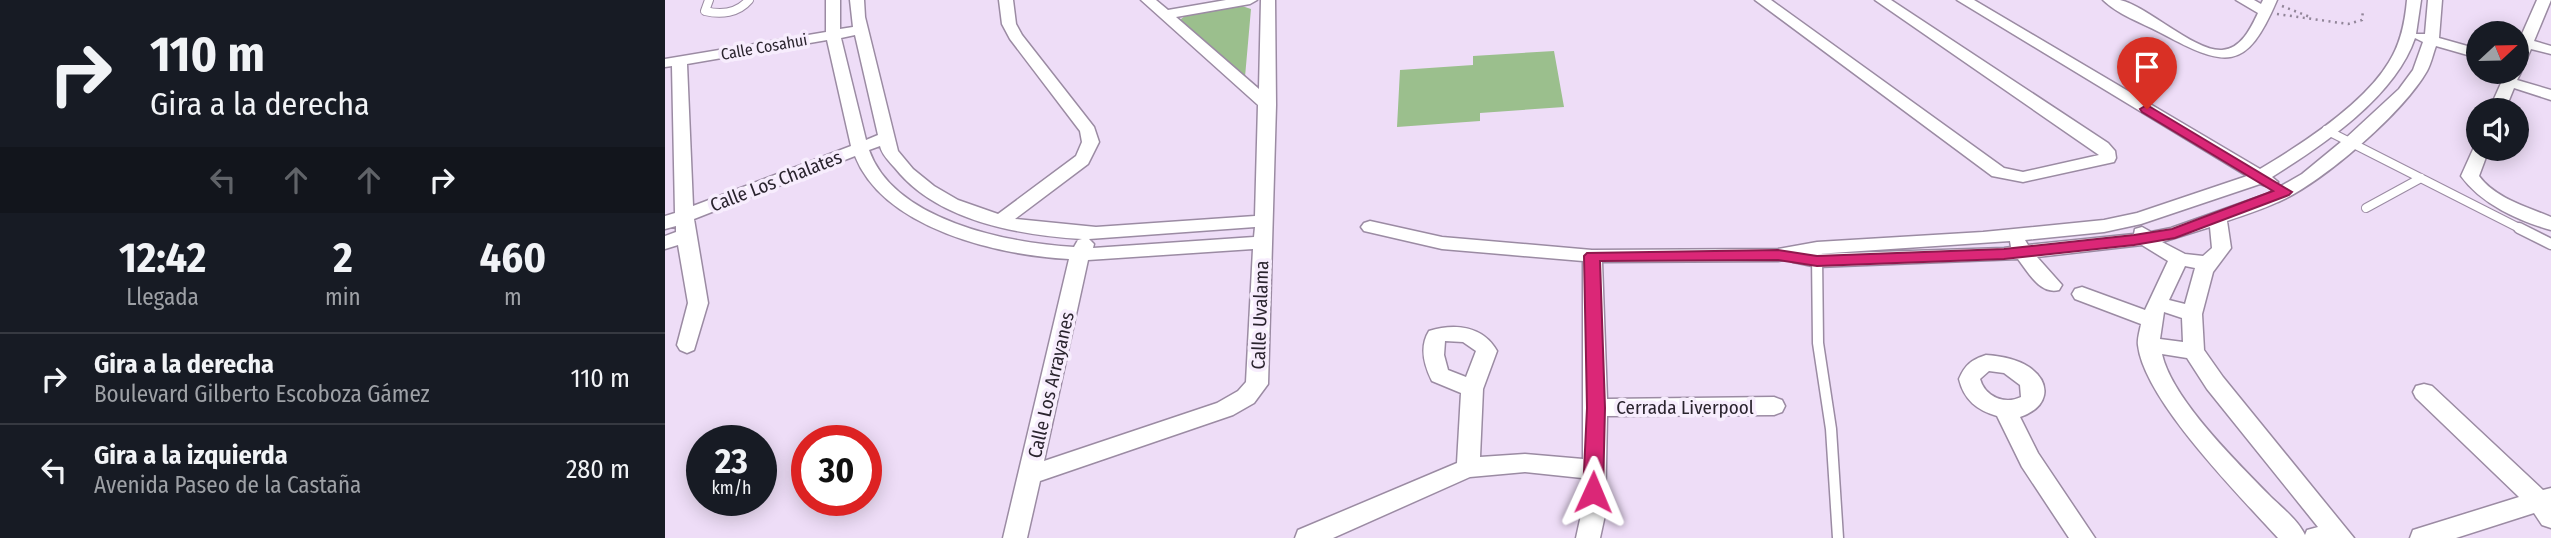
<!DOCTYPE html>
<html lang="es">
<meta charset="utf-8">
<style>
body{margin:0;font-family:"Fira Sans Condensed",sans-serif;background:#242831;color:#f1f3f6;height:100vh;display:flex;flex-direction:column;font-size:26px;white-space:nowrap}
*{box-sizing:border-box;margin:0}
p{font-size:23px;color:#9ea1a6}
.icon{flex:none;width:38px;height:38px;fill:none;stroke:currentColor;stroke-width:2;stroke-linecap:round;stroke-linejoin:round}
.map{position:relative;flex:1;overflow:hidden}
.panel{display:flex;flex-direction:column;background:#171b24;width:665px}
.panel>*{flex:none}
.top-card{background:#171b24;color:#f1f3f6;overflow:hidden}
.needle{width:46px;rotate:68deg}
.buttons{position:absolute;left:1801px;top:21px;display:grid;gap:14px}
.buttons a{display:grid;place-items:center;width:63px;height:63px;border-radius:50%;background:#171b24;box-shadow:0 4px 18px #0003;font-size:35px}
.speed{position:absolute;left:21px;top:425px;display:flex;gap:14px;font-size:35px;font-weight:700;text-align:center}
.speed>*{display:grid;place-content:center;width:91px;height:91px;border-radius:50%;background:#171b24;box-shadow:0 4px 18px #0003;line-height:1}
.speed small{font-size:18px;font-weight:400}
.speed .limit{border:10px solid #d22;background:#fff;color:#111}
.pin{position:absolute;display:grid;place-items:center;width:60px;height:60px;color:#fff;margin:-72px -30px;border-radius:50% 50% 50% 0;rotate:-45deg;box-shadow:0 0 7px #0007}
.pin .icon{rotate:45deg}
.me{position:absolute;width:77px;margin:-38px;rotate:1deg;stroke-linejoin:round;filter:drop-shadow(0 0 5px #0008)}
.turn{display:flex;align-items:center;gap:24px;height:147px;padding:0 35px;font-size:32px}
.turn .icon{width:91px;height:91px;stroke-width:2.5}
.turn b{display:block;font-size:49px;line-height:60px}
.lanes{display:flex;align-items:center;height:66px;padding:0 35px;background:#0003;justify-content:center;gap:35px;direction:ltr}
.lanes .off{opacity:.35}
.eta{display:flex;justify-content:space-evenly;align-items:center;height:119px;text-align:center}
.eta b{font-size:42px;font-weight:700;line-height:49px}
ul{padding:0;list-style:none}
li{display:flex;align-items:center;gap:21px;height:91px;padding:0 35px;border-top:2px solid #363941}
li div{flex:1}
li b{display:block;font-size:26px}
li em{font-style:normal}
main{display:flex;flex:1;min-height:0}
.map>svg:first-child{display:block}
.green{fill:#9bbf8d}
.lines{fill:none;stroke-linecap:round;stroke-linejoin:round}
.service-far1-casing{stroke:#9b8ba3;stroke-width:10}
.service-casing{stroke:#9b8ba3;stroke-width:13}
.minor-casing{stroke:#9b8ba3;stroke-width:3}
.path{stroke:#918598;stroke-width:2.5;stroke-dasharray:2 4.5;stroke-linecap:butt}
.service-far1{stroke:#fff;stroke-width:8}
.service{stroke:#fff;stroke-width:10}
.minor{fill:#fff;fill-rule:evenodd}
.route{fill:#db2777;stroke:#8e194d;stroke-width:2}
.labels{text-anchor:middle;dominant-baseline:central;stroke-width:7;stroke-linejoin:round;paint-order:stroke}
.far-street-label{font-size:16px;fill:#2a242e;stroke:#f7edfd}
.street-label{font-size:19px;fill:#2a242e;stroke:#f7edfd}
</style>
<main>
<section class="panel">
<div class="top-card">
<div class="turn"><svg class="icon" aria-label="right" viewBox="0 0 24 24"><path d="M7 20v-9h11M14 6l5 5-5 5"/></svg><div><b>110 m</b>Gira a la derecha</div></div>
<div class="lanes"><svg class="icon off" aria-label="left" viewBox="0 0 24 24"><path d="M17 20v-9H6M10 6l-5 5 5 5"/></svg><svg class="icon off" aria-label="ahead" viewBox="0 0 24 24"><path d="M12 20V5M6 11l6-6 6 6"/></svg><svg class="icon off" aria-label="ahead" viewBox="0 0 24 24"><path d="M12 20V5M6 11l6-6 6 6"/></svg><svg class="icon" aria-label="right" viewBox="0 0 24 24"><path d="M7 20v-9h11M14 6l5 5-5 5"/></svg></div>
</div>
<div class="eta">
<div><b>12:42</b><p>Llegada</p></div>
<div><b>2</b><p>min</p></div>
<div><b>460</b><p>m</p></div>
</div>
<ul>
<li><svg class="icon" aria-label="right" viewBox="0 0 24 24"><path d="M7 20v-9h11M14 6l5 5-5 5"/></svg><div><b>Gira a la derecha</b><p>Boulevard Gilberto Escoboza Gámez</p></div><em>110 m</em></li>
<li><svg class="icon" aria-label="left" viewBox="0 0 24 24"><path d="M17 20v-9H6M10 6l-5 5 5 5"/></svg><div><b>Gira a la izquierda</b><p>Avenida Paseo de la Castaña</p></div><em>280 m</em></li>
</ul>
</section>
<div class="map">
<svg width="1886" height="538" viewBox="0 0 1886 538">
<rect width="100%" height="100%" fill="#eeddf7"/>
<path class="green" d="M577,6L586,9L580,77L575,76L512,22L520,16Z
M889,51L899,107L815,113V121L732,127L735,70L808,65V56Z"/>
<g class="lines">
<g class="service-far1-casing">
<path id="service-far1" d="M44,0L40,11C56,15 73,13 84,0
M1661,130L1858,230
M1701,208L1756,178"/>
</g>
<g class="service-casing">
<path id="service" d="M1854,228L1886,244
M1152,255L1153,343L1166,429L1173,538"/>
</g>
<g class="minor-casing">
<path id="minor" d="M161,0H175V29L188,27L185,0H199L200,17L233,151L248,169L269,186L293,200L333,214L411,156L417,142L415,131L345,39L337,24L334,0H348L351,24L357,35L429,127L434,142L423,164L350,219L431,227L590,216L593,105L476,0H491L503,10L561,0H592L585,4L511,17L594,89L596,0H610L611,105L603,384L589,403L568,415L375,481L362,538H338L404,259C333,255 219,229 190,156L29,219L43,303L29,350L22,353L15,350L12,345L23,303L13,245L0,249V236L11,232V226L0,229V216L10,213L7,66L0,67V59L161,32ZM190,35L213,135L201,140L176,38ZM162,40L186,146L28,206L22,64ZM215,146C217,155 224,161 230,168C272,221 353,235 417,239L413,240L409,247C343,243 229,221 204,150ZM590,227L589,237L428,248L429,244L424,239ZM588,249L581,382L573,391L552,403L379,461L423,260Z
M1090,0H1106L1339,168L1358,172L1434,155L1210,0H1226L1443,143L1450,151L1451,158L1449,162L1358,182L1327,176Z
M1292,0H1309L1595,169C1637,144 1699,104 1724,62C1736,43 1740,22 1742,0H1756L1751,34H1760L1763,0H1777L1774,38L1813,49V58L1771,46C1768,54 1766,64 1762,71C1738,113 1657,183 1613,202C1596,210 1579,215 1562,221L1566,248L1548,272L1537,314L1539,350L1558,377L1689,538H1613C1575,496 1479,400 1473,345C1472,339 1475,330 1476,324L1410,299L1407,294L1410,289L1417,287L1480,310L1503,261L1477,245L1372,257L1397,285L1394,290C1375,295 1363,272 1353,259L1152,267L1128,262L1126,259L1113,261L937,262L942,399L1109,397L1117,400L1120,406L1117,412L1109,415L942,416L940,515L935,538H911L916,515L917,478L860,472L805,477L668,538H630L633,530L792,463L796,393L767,381C759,365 754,347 764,331C790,323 818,326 832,351L818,389L815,457L860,454L918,459V261L777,249L699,231L696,227L699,223L705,221L777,237L927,250L1113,249L1152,242L1318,232L1439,220L1472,213L1582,176ZM1750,38L1758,42L1748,70L1734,89L1682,137L1637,174L1602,194L1506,228L1486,232L1477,227L1470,229L1469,234L1363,245L1360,240L1439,232L1476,224L1595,184L1604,187L1610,186L1613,182L1607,177C1658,145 1730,97 1750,38ZM1545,227L1547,248L1538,256L1520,254L1497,242ZM1345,241L1346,247L1339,248L1151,254ZM1520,266L1530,268L1520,304L1504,300ZM1499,312L1517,318L1518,342L1495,339ZM780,341L798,342L811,351L801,377L783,370L779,355ZM1497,354L1522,358L1542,389L1653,527L1642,530L1640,535C1633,520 1616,507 1604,495C1572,462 1507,399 1497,354Z
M1438,0C1443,0 1450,0 1455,0C1482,6 1530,52 1557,50C1576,49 1586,28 1593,13L1571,0H1589L1596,4L1598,0H1612C1581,73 1561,68 1494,32C1477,23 1452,14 1438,0Z
M1872,0H1886L1869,41L1886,46V54L1866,49L1859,65L1854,69L1856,72L1852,80L1886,90V100L1849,88L1840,110H1824L1841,72H1852L1853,43Z
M1810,145H1813V149H1824L1814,176C1830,198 1862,207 1886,217V230C1854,221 1816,204 1796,176Z
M1321,355C1336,356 1352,359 1364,367C1389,385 1382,408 1355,417L1373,453L1430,538H1404L1357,467L1332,416C1312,410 1299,400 1294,379C1300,365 1306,360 1321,355ZM1324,371L1339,373L1355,385L1356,397C1340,405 1320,397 1315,379Z
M1759,384L1767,386L1878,490L1886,488V528L1877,525L1869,513L1791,538H1745L1748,530L1854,497L1751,398L1748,392L1751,386Z"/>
</g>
<path class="path" d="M1617,6L1645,17
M1612,14L1683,24L1697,20L1698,10"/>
<use href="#service-far1" class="service-far1"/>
<use href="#service" class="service"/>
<use href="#minor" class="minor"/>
</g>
<path class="route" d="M1482,105L1627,192L1624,195L1510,238L1469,245L1339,259L1152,266L1113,260L935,261L940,408L938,492L935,498L928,500L921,498L918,492L922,408L919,256L922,253L1113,250L1152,256L1339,249L1469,235L1507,229L1608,191L1477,112L1475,109Z"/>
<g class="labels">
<g class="far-street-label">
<text transform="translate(99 47) rotate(-10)">Calle Cosahui</text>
</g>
<g class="street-label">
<text transform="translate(111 181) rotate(-21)">Calle Los Chalates</text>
<text transform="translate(595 315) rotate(-88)">Calle Uvalama</text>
<text transform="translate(386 385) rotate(-77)">Calle Los Arrayanes</text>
<text x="1020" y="407">Cerrada Liverpool</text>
</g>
</g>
</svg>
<div class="buttons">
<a><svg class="needle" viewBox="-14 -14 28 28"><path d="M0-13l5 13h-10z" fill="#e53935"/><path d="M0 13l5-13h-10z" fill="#9ea1a6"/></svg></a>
<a><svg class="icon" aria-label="sound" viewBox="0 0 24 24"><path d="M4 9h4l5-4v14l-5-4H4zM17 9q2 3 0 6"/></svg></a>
</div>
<div class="speed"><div>23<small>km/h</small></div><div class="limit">30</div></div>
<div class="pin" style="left:1482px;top:109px;background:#d93025"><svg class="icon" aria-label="arrive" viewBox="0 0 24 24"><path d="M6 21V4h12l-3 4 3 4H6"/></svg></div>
<svg class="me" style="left:928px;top:492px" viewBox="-20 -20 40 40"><path d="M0-17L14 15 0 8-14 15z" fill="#db2777" stroke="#fff" stroke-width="4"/></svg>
</div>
</main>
